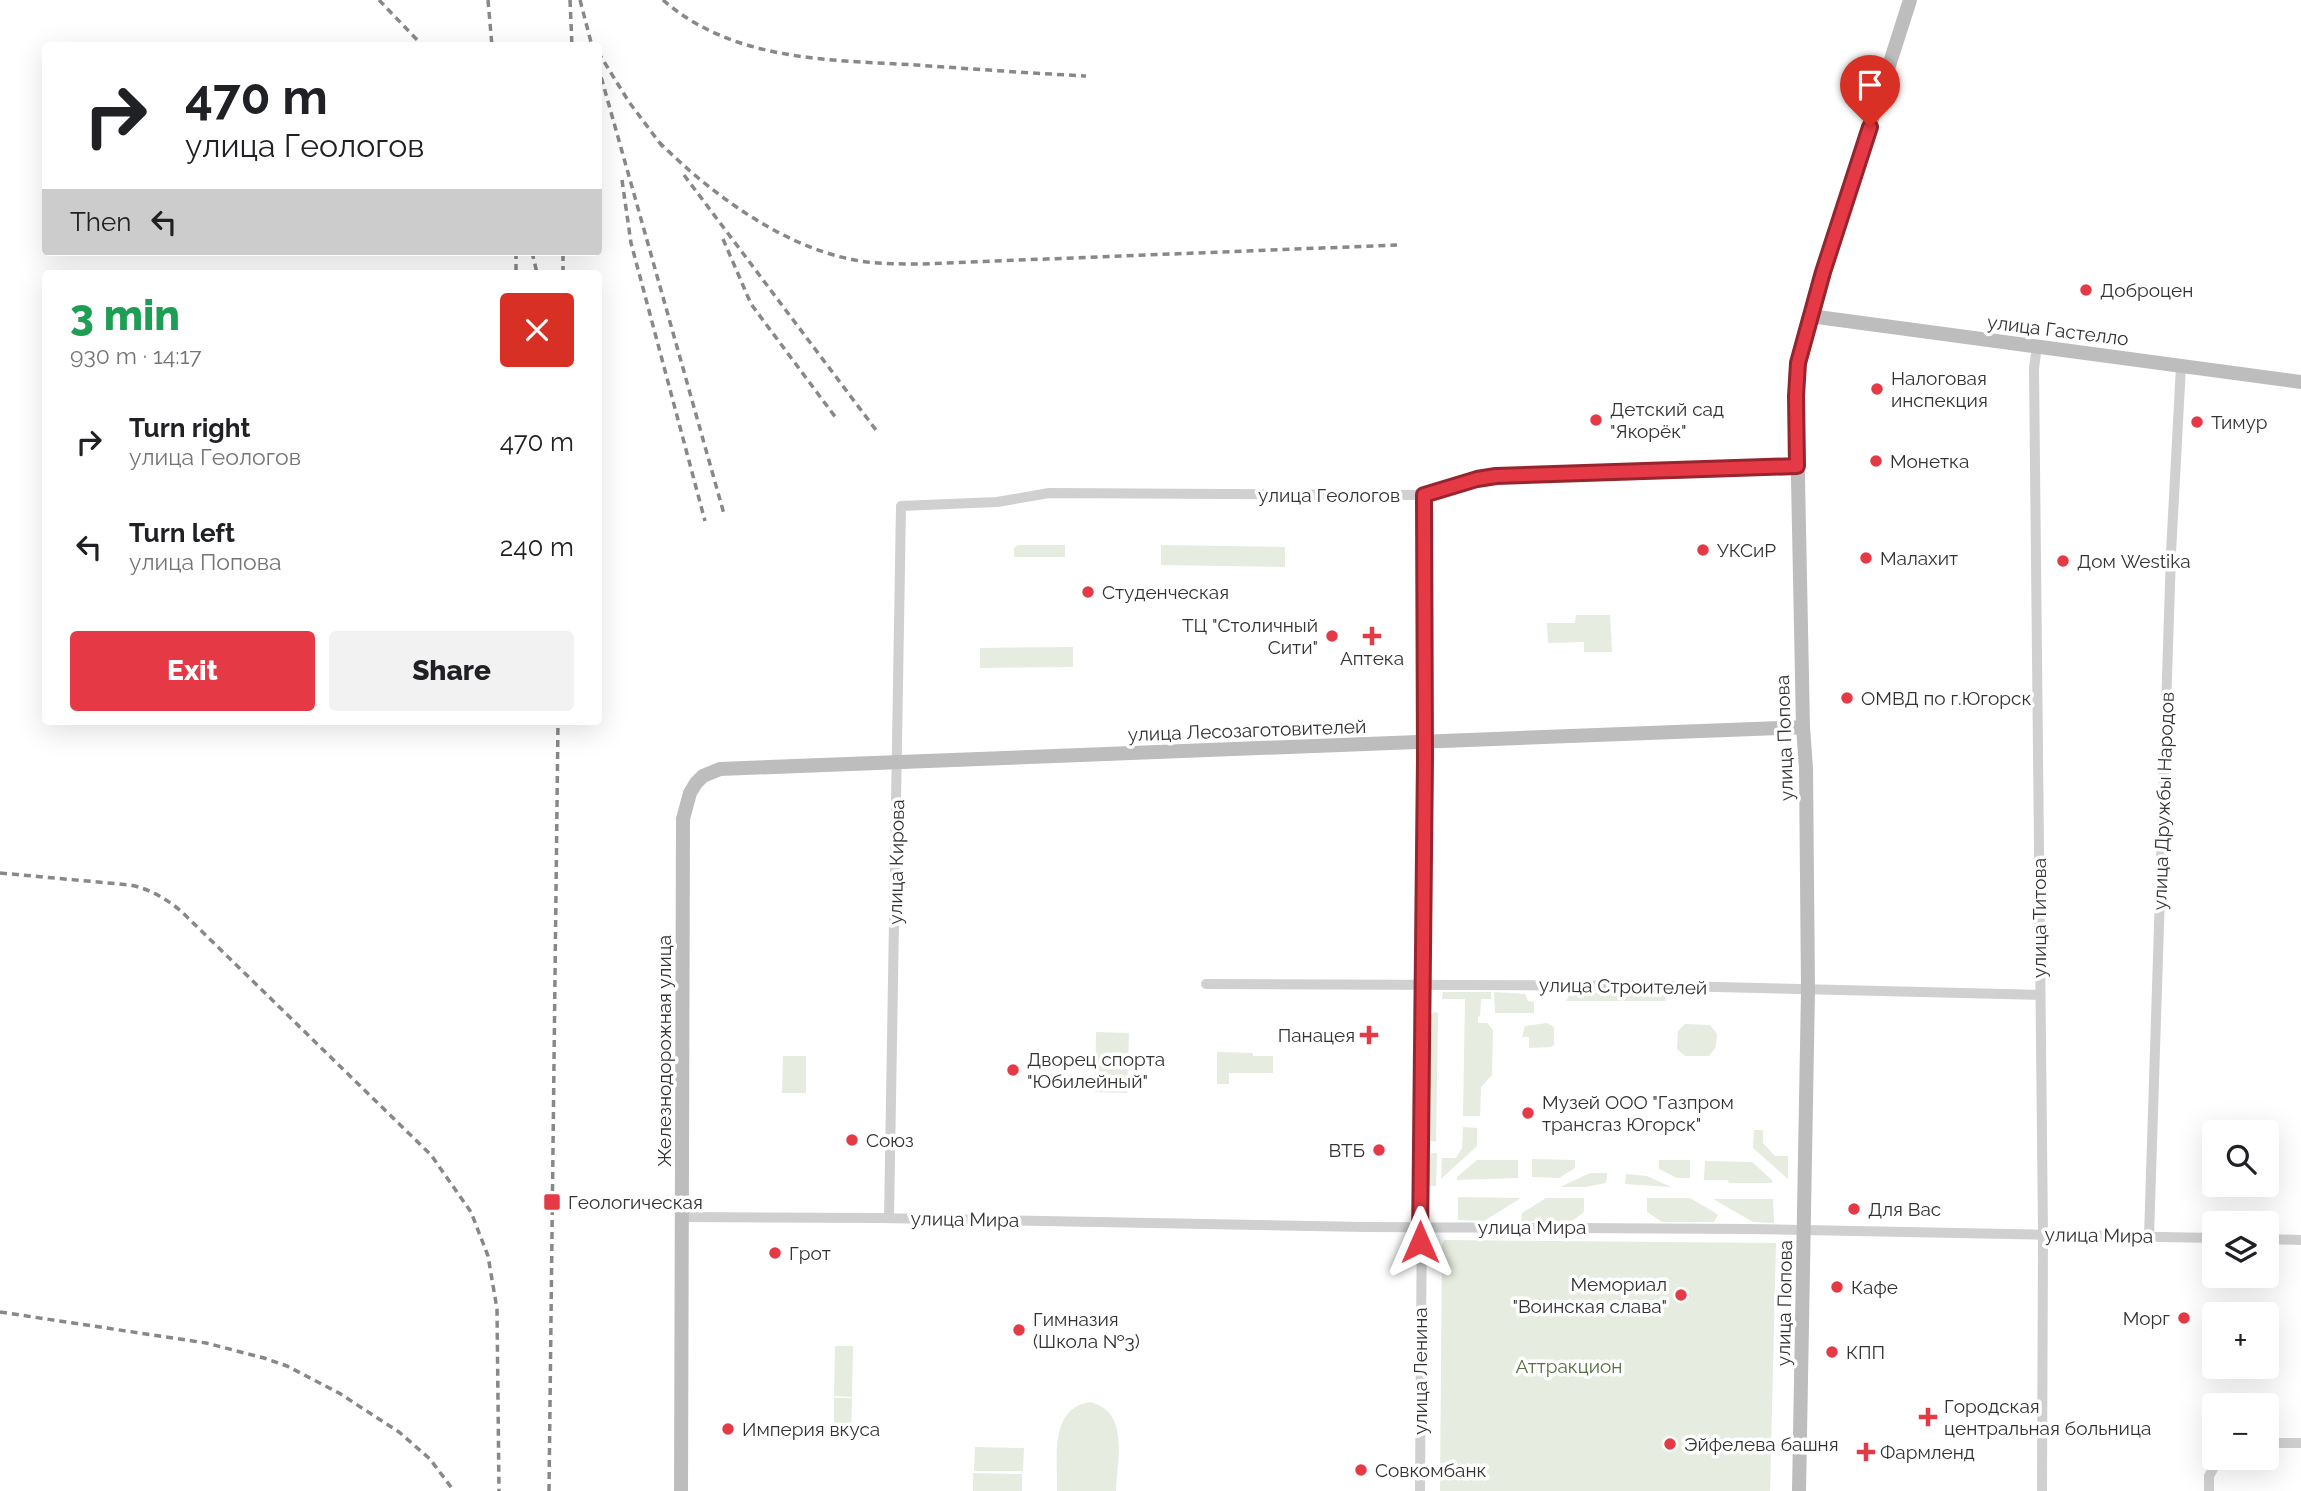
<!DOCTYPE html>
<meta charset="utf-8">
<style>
body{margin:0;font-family:Raleway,sans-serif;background:#f2f2f2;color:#202124;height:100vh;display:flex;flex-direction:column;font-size:26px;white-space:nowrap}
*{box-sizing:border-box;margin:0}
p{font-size:23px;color:#757577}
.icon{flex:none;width:38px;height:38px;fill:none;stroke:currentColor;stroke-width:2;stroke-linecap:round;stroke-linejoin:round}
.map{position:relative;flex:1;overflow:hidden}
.panel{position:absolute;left:42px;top:270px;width:560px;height:455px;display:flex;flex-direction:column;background:#fff;border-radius:7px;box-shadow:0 7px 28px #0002}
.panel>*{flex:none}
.top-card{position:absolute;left:42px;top:42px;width:560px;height:214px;border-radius:7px;box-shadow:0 7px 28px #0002;background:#fff;color:#202124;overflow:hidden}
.buttons{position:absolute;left:2202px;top:1120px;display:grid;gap:14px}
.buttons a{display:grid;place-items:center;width:77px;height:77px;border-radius:7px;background:#fff;box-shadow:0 7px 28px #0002;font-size:35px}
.pin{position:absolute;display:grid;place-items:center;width:60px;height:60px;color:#fff;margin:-72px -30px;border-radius:50% 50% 50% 0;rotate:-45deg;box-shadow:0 0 7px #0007}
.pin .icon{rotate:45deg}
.me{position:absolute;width:77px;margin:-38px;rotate:0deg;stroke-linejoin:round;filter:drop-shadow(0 0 5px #0008)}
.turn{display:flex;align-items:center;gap:24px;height:147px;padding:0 28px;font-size:32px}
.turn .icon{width:91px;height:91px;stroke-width:2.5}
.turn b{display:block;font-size:49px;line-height:60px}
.then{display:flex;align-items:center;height:66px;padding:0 28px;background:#0003;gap:14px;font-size:26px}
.round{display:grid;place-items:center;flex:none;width:74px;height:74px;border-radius:7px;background:#f2f2f2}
.summary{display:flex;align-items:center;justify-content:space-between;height:119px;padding:0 28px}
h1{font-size:42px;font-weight:800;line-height:52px;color:#1e9e55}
.primary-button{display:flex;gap:14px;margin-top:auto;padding:14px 28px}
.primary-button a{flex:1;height:80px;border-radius:7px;background:#e63946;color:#fff;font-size:28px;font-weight:800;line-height:80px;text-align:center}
.primary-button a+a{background:#f2f2f2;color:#202124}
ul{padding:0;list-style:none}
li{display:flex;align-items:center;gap:21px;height:105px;padding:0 28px}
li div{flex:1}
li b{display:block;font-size:26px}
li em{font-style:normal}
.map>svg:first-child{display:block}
.green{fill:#e6ecdf}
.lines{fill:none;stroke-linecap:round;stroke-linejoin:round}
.street{stroke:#d0d0d0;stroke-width:10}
.secondary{stroke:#bdbdbd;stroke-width:14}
.rail{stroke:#888;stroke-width:3.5;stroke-dasharray:7 5;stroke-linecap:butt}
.route-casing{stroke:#96252e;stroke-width:18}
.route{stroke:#e63946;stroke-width:12}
.poi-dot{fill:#e63946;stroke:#fff;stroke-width:2.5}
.labels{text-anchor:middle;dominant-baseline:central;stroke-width:7;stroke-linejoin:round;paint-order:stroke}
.poi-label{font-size:19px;fill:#333;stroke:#fff;text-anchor:start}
.street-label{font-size:19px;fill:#333;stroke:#fff}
.park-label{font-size:19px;fill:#56703f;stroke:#fff}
</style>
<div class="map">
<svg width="2301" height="1491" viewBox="0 0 2301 1491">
<rect width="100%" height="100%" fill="#fff"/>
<path class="green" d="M1018,545H1065V557H1014V548Z
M1161,545L1285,547V567L1161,565Z
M1576,615H1610L1612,652H1584V642L1548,643L1547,623H1575Z
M1073,647V667L980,668V648Z
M1443,992H1491V999H1481L1480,1016L1478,1017V1023H1487L1493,1030L1492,1075L1481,1087L1480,1116H1463L1465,999H1442Z
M1494,992L1525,994L1528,1001L1534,1002V1013H1495Z
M1571,992L1659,994H1664L1666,1001H1566Z
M1434,1012L1438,1013L1436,1142L1428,1140L1429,1017Z
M1547,1023L1554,1027V1045L1551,1047L1529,1048V1037H1522L1525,1026Z
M1685,1024L1710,1025L1717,1034L1716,1047L1709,1056H1685L1677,1049L1678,1031Z
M1096,1032L1129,1033L1127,1093L1095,1092Z
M1217,1052L1253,1053V1056H1273V1073H1229V1084H1217Z
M783,1056H806V1093H782Z
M1463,1127L1477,1128V1146L1441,1179L1442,1158H1456L1462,1148Z
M1754,1130H1763V1143L1775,1156H1788V1179L1753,1148Z
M1432,1153H1437L1436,1186H1427V1158Z
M1532,1159L1575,1160V1168L1559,1178L1532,1177Z
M1477,1160H1518V1178L1457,1180V1177Z
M1659,1160H1690V1178H1677L1659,1169Z
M1705,1161L1752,1162L1772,1180V1183H1729L1728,1180H1704Z
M1590,1173H1607L1606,1183L1585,1187H1560Z
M1626,1174L1647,1176L1671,1187L1625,1184Z
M1458,1197L1521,1198L1484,1221L1458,1220Z
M1546,1198H1584V1212L1572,1221H1521L1522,1213Z
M1647,1198H1690L1714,1212L1718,1215L1714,1222H1662L1647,1212Z
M1713,1199H1773L1774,1223L1753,1222Z
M1444,1240L1776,1243L1770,1491H1440L1442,1244Z
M835,1346H853L852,1397L834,1396Z
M834,1398H852L851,1434H834Z
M1090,1402C1130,1412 1117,1459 1116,1491H1057C1058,1459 1048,1409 1090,1402Z
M975,1447L1024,1448L1023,1471H974Z
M973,1473L1022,1474V1491H973Z"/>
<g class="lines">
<path class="street" d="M2037,346L2034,368L2043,1234L2042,1491
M1206,984L1673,986L2040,995
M683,1217L880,1218L1365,1227L1750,1229L2214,1238
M889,1218L901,506L997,502L1049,493L1425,495L1477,479L1496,476L1797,466
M2149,1236L2171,553L2181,366
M2266,1239L2301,1240
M2266,1443H2301
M1420,1491L1425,757V495
M2209,1491V1476L2219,1458"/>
<path class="secondary" d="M1810,316L2301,382
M681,1491L683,819L690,793L696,783L703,776L720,769L1803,727
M1799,1491L1808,990L1806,768L1803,727L1796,379L1804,340L1823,272L1910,0"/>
<path class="rail" d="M379,0L423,46
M488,0L492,46
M570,0L572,46
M580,0L592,46
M663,0C733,61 828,60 916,65C972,69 1029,73 1086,76
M598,52L629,102L665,150
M598,66L724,514
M659,142C713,196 789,252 867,262C885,264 903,264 921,264L1397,245
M684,175L876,430
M622,180L631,243L705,521
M723,239L751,304L836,418
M516,252V273
M532,252L537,273
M563,273V252
M0,873L130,885C150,889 165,898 181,911L431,1155L471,1212L488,1256L497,1309L499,1491
M0,1312L206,1343L264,1358L287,1366L339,1393L399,1432L430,1459L454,1491
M549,1491L558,721"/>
</g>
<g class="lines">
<g class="route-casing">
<path id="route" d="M1420,1242L1425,757L1424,495L1477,479L1496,476L1797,466L1796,396L1798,363L1823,272L1870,127"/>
</g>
<use href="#route" class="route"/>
</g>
<g class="poi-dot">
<circle cx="2086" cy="290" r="7"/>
<circle cx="1877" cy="389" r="7"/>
<circle cx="1596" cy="420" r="7"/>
<circle cx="2197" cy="422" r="7"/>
<circle cx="1876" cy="461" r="7"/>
<circle cx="1703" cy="550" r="7"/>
<circle cx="1866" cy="558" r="7"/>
<circle cx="2063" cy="561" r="7"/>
<circle cx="1088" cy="592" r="7"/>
<circle cx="1332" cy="636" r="7"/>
<path d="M1368.5 625.5h7v7h7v7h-7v7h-7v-7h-7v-7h7z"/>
<circle cx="1847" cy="698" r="7"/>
<path d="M1365.5 1024.5h7v7h7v7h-7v7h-7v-7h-7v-7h7z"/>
<circle cx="1013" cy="1070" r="7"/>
<circle cx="1528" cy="1113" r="7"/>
<circle cx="852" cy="1140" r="7"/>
<circle cx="1379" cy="1150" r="7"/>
<rect x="543" y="1193" width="18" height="18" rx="3.5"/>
<circle cx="1854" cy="1209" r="7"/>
<circle cx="775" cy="1253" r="7"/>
<circle cx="1837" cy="1287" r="7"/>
<circle cx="1681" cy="1295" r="7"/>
<circle cx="2184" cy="1318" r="7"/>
<circle cx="1019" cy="1330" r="7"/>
<circle cx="1832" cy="1352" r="7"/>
<path d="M1924.5 1406.5h7v7h7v7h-7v7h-7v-7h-7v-7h7z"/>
<circle cx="728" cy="1429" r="7"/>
<circle cx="1670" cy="1444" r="7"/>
<path d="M1862.5 1441.5h7v7h7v7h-7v7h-7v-7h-7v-7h7z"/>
<circle cx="1361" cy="1470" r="7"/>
</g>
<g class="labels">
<g class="poi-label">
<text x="2100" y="290">Доброцен</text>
<text x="1891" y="378">Налоговая<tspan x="1891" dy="22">инспекция</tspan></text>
<text x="1610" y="409">Детский сад<tspan x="1610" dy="22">"Якорёк"</tspan></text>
<text x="2211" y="422">Тимур</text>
<text x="1890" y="461">Монетка</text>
<text x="1717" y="550">УКСиР</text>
<text x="1880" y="558">Малахит</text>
<text x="2077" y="561">Дом Westika</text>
<text x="1102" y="592">Студенческая</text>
<text x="1318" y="625" text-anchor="end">ТЦ "Столичный<tspan x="1318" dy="22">Сити"</tspan></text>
<text x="1372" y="658" text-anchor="middle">Аптека</text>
<text x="1861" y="698">ОМВД по г.Югорск</text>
<text x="1355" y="1035" text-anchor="end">Панацея</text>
<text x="1027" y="1059">Дворец спорта<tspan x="1027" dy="22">"Юбилейный"</tspan></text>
<text x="1542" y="1102">Музей ООО "Газпром<tspan x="1542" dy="22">трансгаз Югорск"</tspan></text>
<text x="866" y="1140">Союз</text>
<text x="1365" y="1150" text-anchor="end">ВТБ</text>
<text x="568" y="1202">Геологическая</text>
<text x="1868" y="1209">Для Вас</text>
<text x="789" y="1253">Грот</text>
<text x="1667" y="1284" text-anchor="end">Мемориал<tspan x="1667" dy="22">"Воинская слава"</tspan></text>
<text x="1851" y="1287">Кафе</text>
<text x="2170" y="1318" text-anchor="end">Морг</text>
<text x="1033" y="1319">Гимназия<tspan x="1033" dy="22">(Школа №3)</tspan></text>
<text x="1846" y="1352">КПП</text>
<text x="1944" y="1406">Городская<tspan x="1944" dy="22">центральная больница</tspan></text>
<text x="742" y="1429">Империя вкуса</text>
<text x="1684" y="1444">Эйфелева башня</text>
<text x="1880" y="1452">Фармленд</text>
<text x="1375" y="1470">Совкомбанк</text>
</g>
<g class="street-label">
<text transform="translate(2058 330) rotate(7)">улица Гастелло</text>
<text x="1329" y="495">улица Геологов</text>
<text transform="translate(1247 730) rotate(-2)">улица Лесозаготовителей</text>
<text transform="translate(1784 738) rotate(-92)">улица Попова</text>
<text transform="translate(2163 801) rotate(-88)">улица Дружбы Народов</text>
<text transform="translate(896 862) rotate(-89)">улица Кирова</text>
<text transform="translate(2039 918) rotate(-90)">улица Титова</text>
<text transform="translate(1623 986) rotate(1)">улица Строителей</text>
<text transform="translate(664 1051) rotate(-90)">Железнодорожная улица</text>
<text transform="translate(965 1219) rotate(1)">улица Мира</text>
<text x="1532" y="1227">улица Мира</text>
<text transform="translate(2099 1235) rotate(1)">улица Мира</text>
<text transform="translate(1784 1303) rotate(-89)">улица Попова</text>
<text transform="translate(1420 1371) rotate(-90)">улица Ленина</text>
</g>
<g class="park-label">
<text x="1569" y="1366">Аттракцион</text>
</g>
</g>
</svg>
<div class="buttons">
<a><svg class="icon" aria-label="search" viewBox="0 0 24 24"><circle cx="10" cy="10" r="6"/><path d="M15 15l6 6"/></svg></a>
<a><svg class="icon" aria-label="layers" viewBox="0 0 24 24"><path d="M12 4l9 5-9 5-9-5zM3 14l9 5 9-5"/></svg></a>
<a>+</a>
<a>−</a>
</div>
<div class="pin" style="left:1870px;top:127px;background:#d93025"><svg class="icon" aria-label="arrive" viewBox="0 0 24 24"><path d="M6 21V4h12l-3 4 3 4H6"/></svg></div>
<svg class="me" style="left:1420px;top:1242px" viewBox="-20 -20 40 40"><path d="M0-17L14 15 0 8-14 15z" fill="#e63946" stroke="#fff" stroke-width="4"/></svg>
<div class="top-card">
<div class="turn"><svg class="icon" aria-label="right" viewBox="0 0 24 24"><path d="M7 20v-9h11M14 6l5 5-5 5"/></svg><div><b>470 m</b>улица Геологов</div></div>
<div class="then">Then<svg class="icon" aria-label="left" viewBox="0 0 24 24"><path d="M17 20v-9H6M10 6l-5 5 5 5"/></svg></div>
</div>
<section class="panel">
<div class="summary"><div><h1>3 min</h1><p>930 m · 14:17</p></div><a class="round" style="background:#d93025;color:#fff"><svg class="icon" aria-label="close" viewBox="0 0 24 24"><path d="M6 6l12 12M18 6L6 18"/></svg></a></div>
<ul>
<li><svg class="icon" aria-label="right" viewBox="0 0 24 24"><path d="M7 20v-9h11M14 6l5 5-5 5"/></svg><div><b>Turn right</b><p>улица Геологов</p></div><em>470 m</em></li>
<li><svg class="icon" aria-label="left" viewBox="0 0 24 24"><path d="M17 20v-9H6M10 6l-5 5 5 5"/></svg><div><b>Turn left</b><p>улица Попова</p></div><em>240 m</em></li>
</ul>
<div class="primary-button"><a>Exit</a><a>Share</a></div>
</section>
</div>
